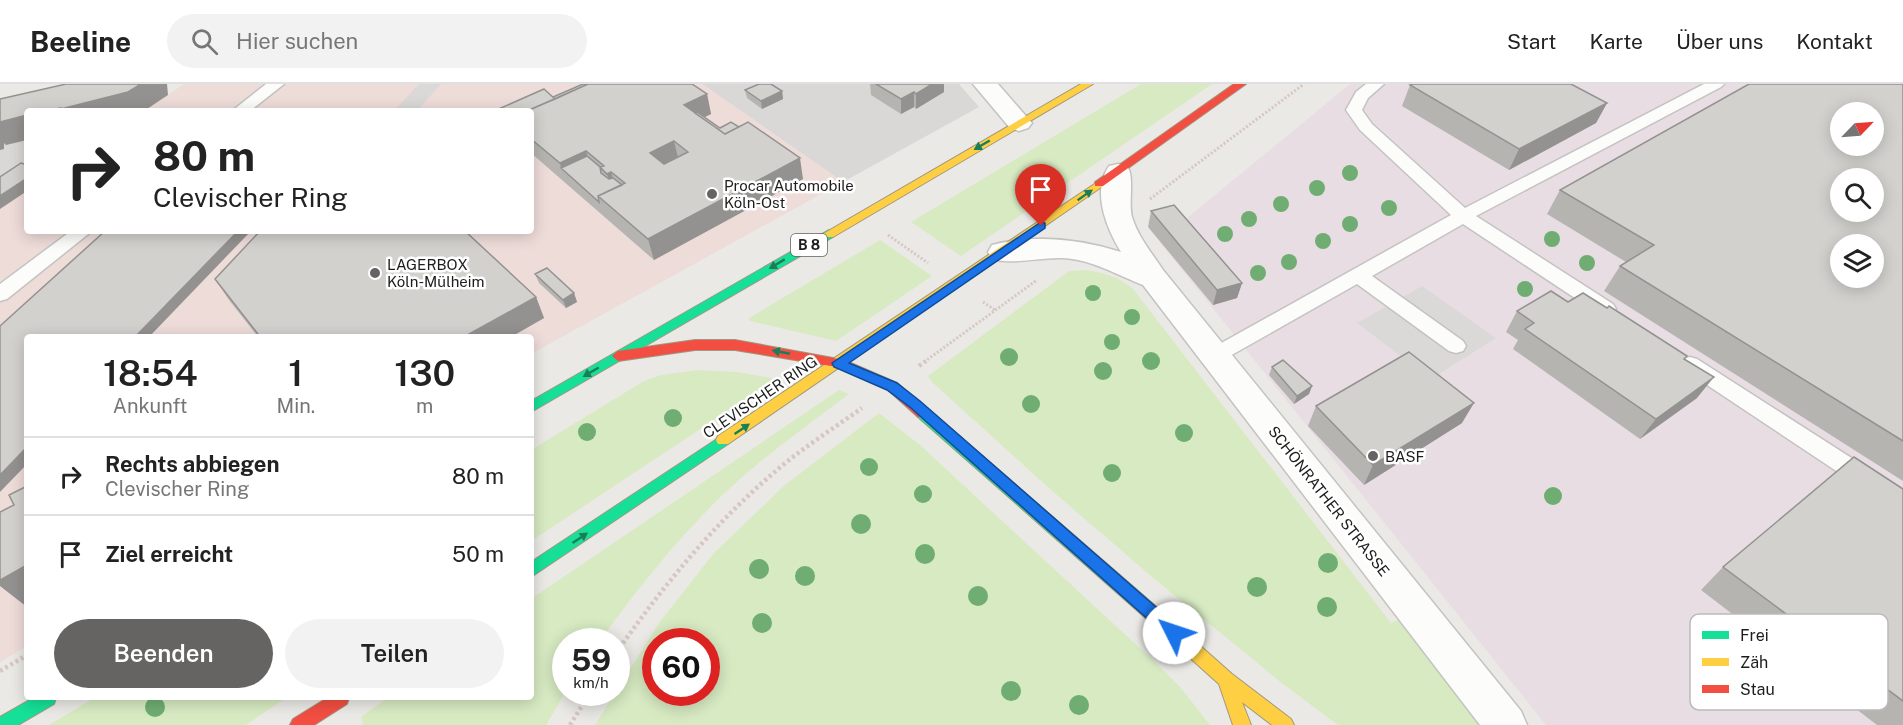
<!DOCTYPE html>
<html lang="de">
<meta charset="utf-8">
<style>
body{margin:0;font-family:"Public Sans",sans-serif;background:#f2f2f2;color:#222;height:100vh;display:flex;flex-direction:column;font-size:22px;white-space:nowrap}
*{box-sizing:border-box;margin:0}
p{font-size:20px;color:#767676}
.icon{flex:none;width:33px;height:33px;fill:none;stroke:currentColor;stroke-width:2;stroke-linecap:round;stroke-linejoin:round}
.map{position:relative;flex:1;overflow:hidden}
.drawer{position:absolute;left:24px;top:250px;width:510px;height:366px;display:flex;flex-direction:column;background:#fff;border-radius:6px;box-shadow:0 3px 15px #0003}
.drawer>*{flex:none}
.top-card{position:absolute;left:24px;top:24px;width:510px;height:126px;border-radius:6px;box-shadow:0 3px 15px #0003;background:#fff;color:#222;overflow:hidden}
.needle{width:39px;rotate:65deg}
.buttons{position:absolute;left:1830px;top:18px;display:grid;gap:12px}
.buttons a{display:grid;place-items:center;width:54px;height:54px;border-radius:50%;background:#fff;box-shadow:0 3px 15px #0003;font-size:30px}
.speed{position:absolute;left:552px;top:544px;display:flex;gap:12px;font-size:30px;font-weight:700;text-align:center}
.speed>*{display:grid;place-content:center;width:78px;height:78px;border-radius:50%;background:#fff;box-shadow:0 3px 15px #0003;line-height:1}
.speed small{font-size:15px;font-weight:400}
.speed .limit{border:9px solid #d22;background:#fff;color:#111}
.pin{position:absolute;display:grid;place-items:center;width:51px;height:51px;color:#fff;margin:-62px -26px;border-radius:50% 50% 50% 0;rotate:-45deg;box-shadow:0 0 6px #0007}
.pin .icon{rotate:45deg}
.me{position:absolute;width:66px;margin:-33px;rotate:311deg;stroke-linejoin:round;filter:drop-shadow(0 0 4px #0008)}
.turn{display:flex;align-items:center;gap:21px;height:126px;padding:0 30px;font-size:27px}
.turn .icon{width:78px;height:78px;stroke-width:2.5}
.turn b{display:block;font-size:42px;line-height:51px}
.eta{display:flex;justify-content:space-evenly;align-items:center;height:102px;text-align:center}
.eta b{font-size:36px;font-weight:600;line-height:42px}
.action{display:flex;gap:12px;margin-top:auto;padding:12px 30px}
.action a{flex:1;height:69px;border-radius:36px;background:#656463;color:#fff;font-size:24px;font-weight:600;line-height:69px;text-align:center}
.action a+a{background:#f2f2f2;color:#222}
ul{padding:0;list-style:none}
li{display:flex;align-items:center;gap:18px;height:78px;padding:0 30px;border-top:2px solid #e0e0e0}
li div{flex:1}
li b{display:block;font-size:22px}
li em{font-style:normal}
header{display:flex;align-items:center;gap:36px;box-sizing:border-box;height:84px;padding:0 30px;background:#fff;border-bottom:2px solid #e0e0e0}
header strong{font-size:28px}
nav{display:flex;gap:33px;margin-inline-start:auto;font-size:21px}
.search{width:420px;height:54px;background:#f2f2f2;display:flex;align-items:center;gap:15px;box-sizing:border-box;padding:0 21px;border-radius:33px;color:#767676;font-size:22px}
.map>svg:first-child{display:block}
.residential{fill:#dad8d6}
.commercial{fill:#eedcd9}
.industrial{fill:#e9dde4;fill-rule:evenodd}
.grass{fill:#d7eac2;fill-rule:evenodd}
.parking{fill:#dad9d7}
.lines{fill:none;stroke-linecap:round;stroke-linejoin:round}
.lane-casing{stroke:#c4c3c1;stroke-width:3}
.street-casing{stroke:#c4c3c1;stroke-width:3}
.fast-casing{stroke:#a19781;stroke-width:2}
.slow-casing{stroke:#a19781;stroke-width:2}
.jam-casing{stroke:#a19781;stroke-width:2}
.path-far1{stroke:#d6c7c4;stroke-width:3;stroke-dasharray:2 2;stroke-linecap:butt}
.path{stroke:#d6c7c4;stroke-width:4.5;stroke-dasharray:3 3;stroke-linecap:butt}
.lane{fill:#fcfcfb;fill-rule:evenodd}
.street{fill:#fcfcfb;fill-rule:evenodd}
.fast{fill:#16e098;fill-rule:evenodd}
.slow{fill:#ffcf43;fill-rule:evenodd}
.jam{fill:#f24e42;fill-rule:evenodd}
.tree{fill:#6fad72}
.wall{fill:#b5b4b1}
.shaded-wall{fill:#949290}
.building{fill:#d3d1ce;stroke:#949290;stroke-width:1.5;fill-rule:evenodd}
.oneway{fill:#1a7e5a}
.route{fill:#1a73e8;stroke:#114b97;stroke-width:1.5}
.poi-dot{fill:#656463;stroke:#fff;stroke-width:2}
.labels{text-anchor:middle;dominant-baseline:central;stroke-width:5;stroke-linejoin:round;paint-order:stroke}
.shield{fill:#fff;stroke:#616161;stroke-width:1.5}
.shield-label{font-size:14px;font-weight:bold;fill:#1d1d1d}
.poi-label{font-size:15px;fill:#1d1d1d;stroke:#fff;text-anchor:start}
.street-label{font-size:15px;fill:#1d1d1d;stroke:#fff}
.key{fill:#fff;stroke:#bbb;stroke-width:1.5}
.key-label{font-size:16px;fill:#1d1d1d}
</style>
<header>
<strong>Beeline</strong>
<div class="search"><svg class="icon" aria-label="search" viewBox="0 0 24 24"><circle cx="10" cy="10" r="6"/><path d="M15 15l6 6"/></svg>Hier suchen</div>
<nav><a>Start</a><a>Karte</a><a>Über uns</a><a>Kontakt</a></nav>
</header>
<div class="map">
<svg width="1903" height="641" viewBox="0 0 1903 641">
<rect width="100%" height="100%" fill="#ebe9e5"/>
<path class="residential" d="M702,0H959L979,23L843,98Z
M27,33V107L0,125V39Z"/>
<path class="commercial" d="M184,0H702L843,98L531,270V254H27V562L0,578V125L27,107V147H531V27H144Z"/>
<path class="industrial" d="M1350,0H1903V641H1546L1159,157ZM1840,28H1874V62H1840ZM1840,94H1874V128H1840ZM1840,160H1874V194H1840Z"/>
<path class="grass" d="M1141,0H1212L961,172L911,138Z
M880,156L932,192L836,257L750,237L749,234Z
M1087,186C1105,189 1119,193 1133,205L1391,539L1400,535L1482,641H1338L1283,600L1158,498L1050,405L932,298L928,292L1069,187Z
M698,286L737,288L772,294L773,297L531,457V366L644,297L661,291Z
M839,306L849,310C809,340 767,370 730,404C681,450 638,504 599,558H566L565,609L546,641H363L361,633L387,614H531V515Z
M879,329L920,361L1156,579L1180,603L1210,641H595L659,539L714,469L785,401ZM656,558H706V609H656Z
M94,614H286L246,641H49Z"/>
<path class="parking" d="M419,0H441L417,27H394Z
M1422,202L1496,254L1431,295L1357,239Z"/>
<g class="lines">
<g class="lane-casing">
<path id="lane" d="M266,0H284L250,27H232Z
M1366,0H1384L1368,14L1362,26L1372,40L1465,124L1704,0H1724L1721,3L1476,132L1613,220L1616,225L1613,230L1606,232L1599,230L1463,140L1372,192L1463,257L1466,262L1463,267L1456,269L1449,267L1357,200L1221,277L1214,279L1207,277L1204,272L1207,267L1451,131L1360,46L1346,26L1356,8Z
M71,147H92L7,215L0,217V200Z
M1690,273L1697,275L1903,407V428L1895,426L1683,285L1680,280L1683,275Z"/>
</g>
<g class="street-casing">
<path id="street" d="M973,0H998L1032,39L1028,44L1019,47L1010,44Z
M1118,80L1127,82C1135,93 1128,118 1132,133C1138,153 1152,169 1163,186L1521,627L1527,641H1480L1143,201C1115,190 1093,176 1063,174C1039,173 1014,181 992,175L988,168L992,161C1034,150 1080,155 1121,168C1107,145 1091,108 1109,82Z"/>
</g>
<g class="fast-casing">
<path id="fast" d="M829,146L833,147L835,150L833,153L531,328V317Z
M923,324L928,325L1152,519L1154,524L1152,529L1146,531L1140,529L918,333L916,329L918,325Z
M723,351L728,352L730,356L728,360L531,493V478Z
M33,614H56L54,620L18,641H0V633Z"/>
</g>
<g class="slow-casing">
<path id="slow" d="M1081,0H1093L833,153H825L823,150Z
M1099,97L1103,98V102L728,360H718L716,356L718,352Z
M1146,517L1152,519L1232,590L1291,635L1294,641H1272L1242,618L1251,641H1233L1219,600L1140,529L1138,524L1140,519Z"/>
</g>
<g class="jam-casing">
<path id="jam" d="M1234,0H1246L1103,102H1095V98Z
M695,256H735L844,276L897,299L930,329L928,333H918L887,305L837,283L735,266H695L618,277L612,272L618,267Z
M327,614H349L347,620L314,641H290L293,635Z"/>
</g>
<path class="path-far1" d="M1150,115L1304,0
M888,151L928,179
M983,218L995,226
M924,278L1037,196"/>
<path class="path" d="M919,282L926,277
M616,569C661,505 710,444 770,392C798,367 831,346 862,324
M0,587L27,571
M570,641L590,609"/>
<use href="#lane" class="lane"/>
<use href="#street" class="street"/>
<use href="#fast" class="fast"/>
<use href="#slow" class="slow"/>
<use href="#jam" class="jam"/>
</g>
<g class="tree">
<circle cx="1350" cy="89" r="8"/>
<circle cx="1317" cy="104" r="8"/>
<circle cx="1281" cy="120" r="8"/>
<circle cx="1389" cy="124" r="8"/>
<circle cx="1249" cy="135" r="8"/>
<circle cx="1350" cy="140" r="8"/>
<circle cx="1225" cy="150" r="8"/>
<circle cx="1552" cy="155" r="8"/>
<circle cx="1323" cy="157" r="8"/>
<circle cx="1289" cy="178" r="8"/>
<circle cx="1587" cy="179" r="8"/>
<circle cx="1258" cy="189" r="8"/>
<circle cx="1525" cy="205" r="8"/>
<circle cx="1093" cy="209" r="8"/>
<circle cx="1132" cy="233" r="8"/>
<circle cx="1112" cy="258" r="8"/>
<circle cx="1009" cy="273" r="9"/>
<circle cx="1151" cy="277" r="9"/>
<circle cx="1103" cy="287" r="9"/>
<circle cx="1031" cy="320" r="9"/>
<circle cx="673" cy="334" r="9"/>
<circle cx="587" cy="348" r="9"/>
<circle cx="1184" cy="349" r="9"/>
<circle cx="869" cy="383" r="9"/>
<circle cx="1112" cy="389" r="9"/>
<circle cx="923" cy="410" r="9"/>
<circle cx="1553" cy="412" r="9"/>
<circle cx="861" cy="440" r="10"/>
<circle cx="925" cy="470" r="10"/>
<circle cx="1328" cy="479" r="10"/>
<circle cx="759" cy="485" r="10"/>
<circle cx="805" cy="492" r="10"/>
<circle cx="1257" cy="503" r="10"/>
<circle cx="978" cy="512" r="10"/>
<circle cx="1327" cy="523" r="10"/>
<circle cx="762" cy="539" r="10"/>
<circle cx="1011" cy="607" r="10"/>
<circle cx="1079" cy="621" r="10"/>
<circle cx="155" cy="623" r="10"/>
</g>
<path class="wall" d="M870,0H944V8L916,25L914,23L901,30L871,11Z
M1903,0V397L1604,207L1620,182L1626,178L1547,130L1560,106Z
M1410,1L1607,19L1596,39L1509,86L1402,22Z
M745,6L782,7L783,15L762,25L747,14Z
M707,10L711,30L705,33L720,44L803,95L654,176L531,69V27L553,13Z
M1151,127L1242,199L1237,214L1213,221L1148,143Z
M535,190L574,209L577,218L566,224L539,199Z
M215,195L536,213L544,234L509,254H259L229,216Z
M1568,218L1607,224L1687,272L1685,275L1697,314L1640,355L1513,265L1518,256L1506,248L1517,227Z
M1272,283L1312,302L1309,310L1294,320L1269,291Z
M1316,322L1462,339L1364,401L1308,342Z
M1903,405V641H1877L1701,506L1723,483Z"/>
<path class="shaded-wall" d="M141,0H167L168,11L144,27H46Z
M932,0H944V8L916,25V10Z
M782,7L783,15L762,25L761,17Z
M914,8V23L901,30V15Z
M707,10L711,30L694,38L684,21Z
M1607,19L1596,39L1509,86L1519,65Z
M0,29L27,31V56L6,61L4,59V65L0,66Z
M674,57L679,78L655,89L650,69Z
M586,67L592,87L561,84L560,79Z
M800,74L803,95L654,176L648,155Z
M611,88L617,109L613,111L607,90Z
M27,94V107L0,125V112Z
M238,147H249L250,148L148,254H134Z
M1242,199L1237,214L1213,221L1217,206Z
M574,209L577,218L566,224L563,216Z
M536,213L544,234L509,254H462Z
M1714,293L1697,314L1640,355L1656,335Z
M1312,302L1309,310L1294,320L1297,312Z
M1474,319L1462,339L1364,401L1373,381Z
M27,363V380L0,408V391Z
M27,481V523L0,502V496Z"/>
<path class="building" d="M66,0H141L128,8L61,25V24L46,27H27V31L0,38V15Z
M583,0H588L555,15L553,13Z
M588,0H692L707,10L684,21L725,50L748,38L800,74L648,155L598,112L625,99L611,88L607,90L600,83L604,82L586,67L560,79L531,55V27H527ZM674,57L688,68L664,80L650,69Z
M759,0H771L782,7L761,17L745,6Z
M876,0H932L916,10L914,8L901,15Z
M1413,0H1571L1607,19L1519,65L1410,1Z
M1749,0H1903V357L1620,182L1654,161L1560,106ZM1840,28H1874V62H1840ZM1840,94H1874V128H1840ZM1840,160H1874V194H1840Z
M544,5L555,15L527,27H494Z
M697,28L720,44L731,38L739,43L725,50L695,29Z
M587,72L600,83L601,89L609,95L613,94L622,101L598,112L599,118L561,84Z
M21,79L27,81V94L0,112V93Z
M1174,121L1242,199L1217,206L1151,127Z
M105,147H238L134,254H27V363L0,391V242Z
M260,147H465L536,213L462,254H261L215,195Z
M547,184L574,209L563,216L535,190Z
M1551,207L1568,218L1583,209L1607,224L1609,222L1687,272L1684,275L1714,293L1656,335L1525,245L1534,239L1517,227Z
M1409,268L1474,319L1373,381L1316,322Z
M1283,276L1312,302L1297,312L1272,283Z
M1854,373L1903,405V617L1723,483Z
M27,402V481L0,496V428L14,421L9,411Z"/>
<defs><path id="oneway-solid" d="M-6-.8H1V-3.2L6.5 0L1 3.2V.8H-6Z" transform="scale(1.5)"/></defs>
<g class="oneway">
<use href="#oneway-solid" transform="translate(982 61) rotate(150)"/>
<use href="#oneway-solid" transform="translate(1085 111) rotate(-35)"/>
<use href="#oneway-solid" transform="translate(777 180) rotate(149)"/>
<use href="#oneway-solid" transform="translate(781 268) rotate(-169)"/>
<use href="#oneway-solid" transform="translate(591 288) rotate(150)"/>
<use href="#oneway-solid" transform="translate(742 345) rotate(-34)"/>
<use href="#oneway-solid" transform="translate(580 454) rotate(-34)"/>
</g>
<path class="route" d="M1041,138L1045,139V144L849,279L897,299L920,317L1180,544L1183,549L1180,554L1174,556L1169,554L911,324L887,306L834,283L832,279Z"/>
<g class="poi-dot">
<circle cx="712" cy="110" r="6"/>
<circle cx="375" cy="189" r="6"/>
<circle cx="1373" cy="372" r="6"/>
</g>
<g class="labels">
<rect class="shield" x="791" y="150" width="36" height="22" rx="4.5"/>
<g class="shield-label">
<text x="809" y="161">B 8</text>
</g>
<g class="poi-label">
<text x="724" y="101">Procar Automobile<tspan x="724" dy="17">Köln-Ost</tspan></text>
<text x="387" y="180">LAGERBOX<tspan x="387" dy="17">Köln-Mülheim</tspan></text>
<text x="1385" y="372">BASF</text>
</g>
<g class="street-label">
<text transform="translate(760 313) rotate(-34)">CLEVISCHER RING</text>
<text transform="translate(1329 417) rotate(52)">SCHÖNRATHER STRASSE</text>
</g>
</g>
<rect x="1690" y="530" width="198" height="96" rx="9" class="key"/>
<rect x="1702" y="547" width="27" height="8" fill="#16e098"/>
<rect x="1702" y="574" width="27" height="8" fill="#ffcf43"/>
<rect x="1702" y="601" width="27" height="8" fill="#f24e42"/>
<g class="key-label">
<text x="1740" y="557">Frei</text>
<text x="1740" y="584">Zäh</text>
<text x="1740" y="611">Stau</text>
</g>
</svg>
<div class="buttons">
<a><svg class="needle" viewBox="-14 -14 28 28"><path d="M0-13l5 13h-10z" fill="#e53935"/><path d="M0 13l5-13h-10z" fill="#767676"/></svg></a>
<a><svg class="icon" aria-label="search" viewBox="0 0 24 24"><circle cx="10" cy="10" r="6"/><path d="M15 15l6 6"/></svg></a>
<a><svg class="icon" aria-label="layers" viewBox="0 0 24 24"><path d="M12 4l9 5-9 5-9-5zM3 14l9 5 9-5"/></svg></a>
</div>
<div class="speed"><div>59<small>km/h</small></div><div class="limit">60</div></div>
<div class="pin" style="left:1041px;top:142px;background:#d93025"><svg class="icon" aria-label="arrive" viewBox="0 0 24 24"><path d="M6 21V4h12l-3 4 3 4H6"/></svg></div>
<svg class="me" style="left:1174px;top:549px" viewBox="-20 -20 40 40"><circle r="19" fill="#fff"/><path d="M0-13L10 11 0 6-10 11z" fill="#1a73e8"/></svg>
<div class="top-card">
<div class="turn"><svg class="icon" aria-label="right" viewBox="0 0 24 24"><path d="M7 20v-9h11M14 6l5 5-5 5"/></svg><div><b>80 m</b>Clevischer Ring</div></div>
</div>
<section class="drawer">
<div class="eta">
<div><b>18:54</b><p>Ankunft</p></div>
<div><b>1</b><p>Min.</p></div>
<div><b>130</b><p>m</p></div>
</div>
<ul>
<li><svg class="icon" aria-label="right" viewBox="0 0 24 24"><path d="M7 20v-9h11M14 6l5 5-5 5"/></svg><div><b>Rechts abbiegen</b><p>Clevischer Ring</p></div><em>80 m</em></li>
<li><svg class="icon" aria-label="arrive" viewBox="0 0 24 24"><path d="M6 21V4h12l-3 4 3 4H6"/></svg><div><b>Ziel erreicht</b></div><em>50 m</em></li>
</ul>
<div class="action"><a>Beenden</a><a>Teilen</a></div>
</section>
</div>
